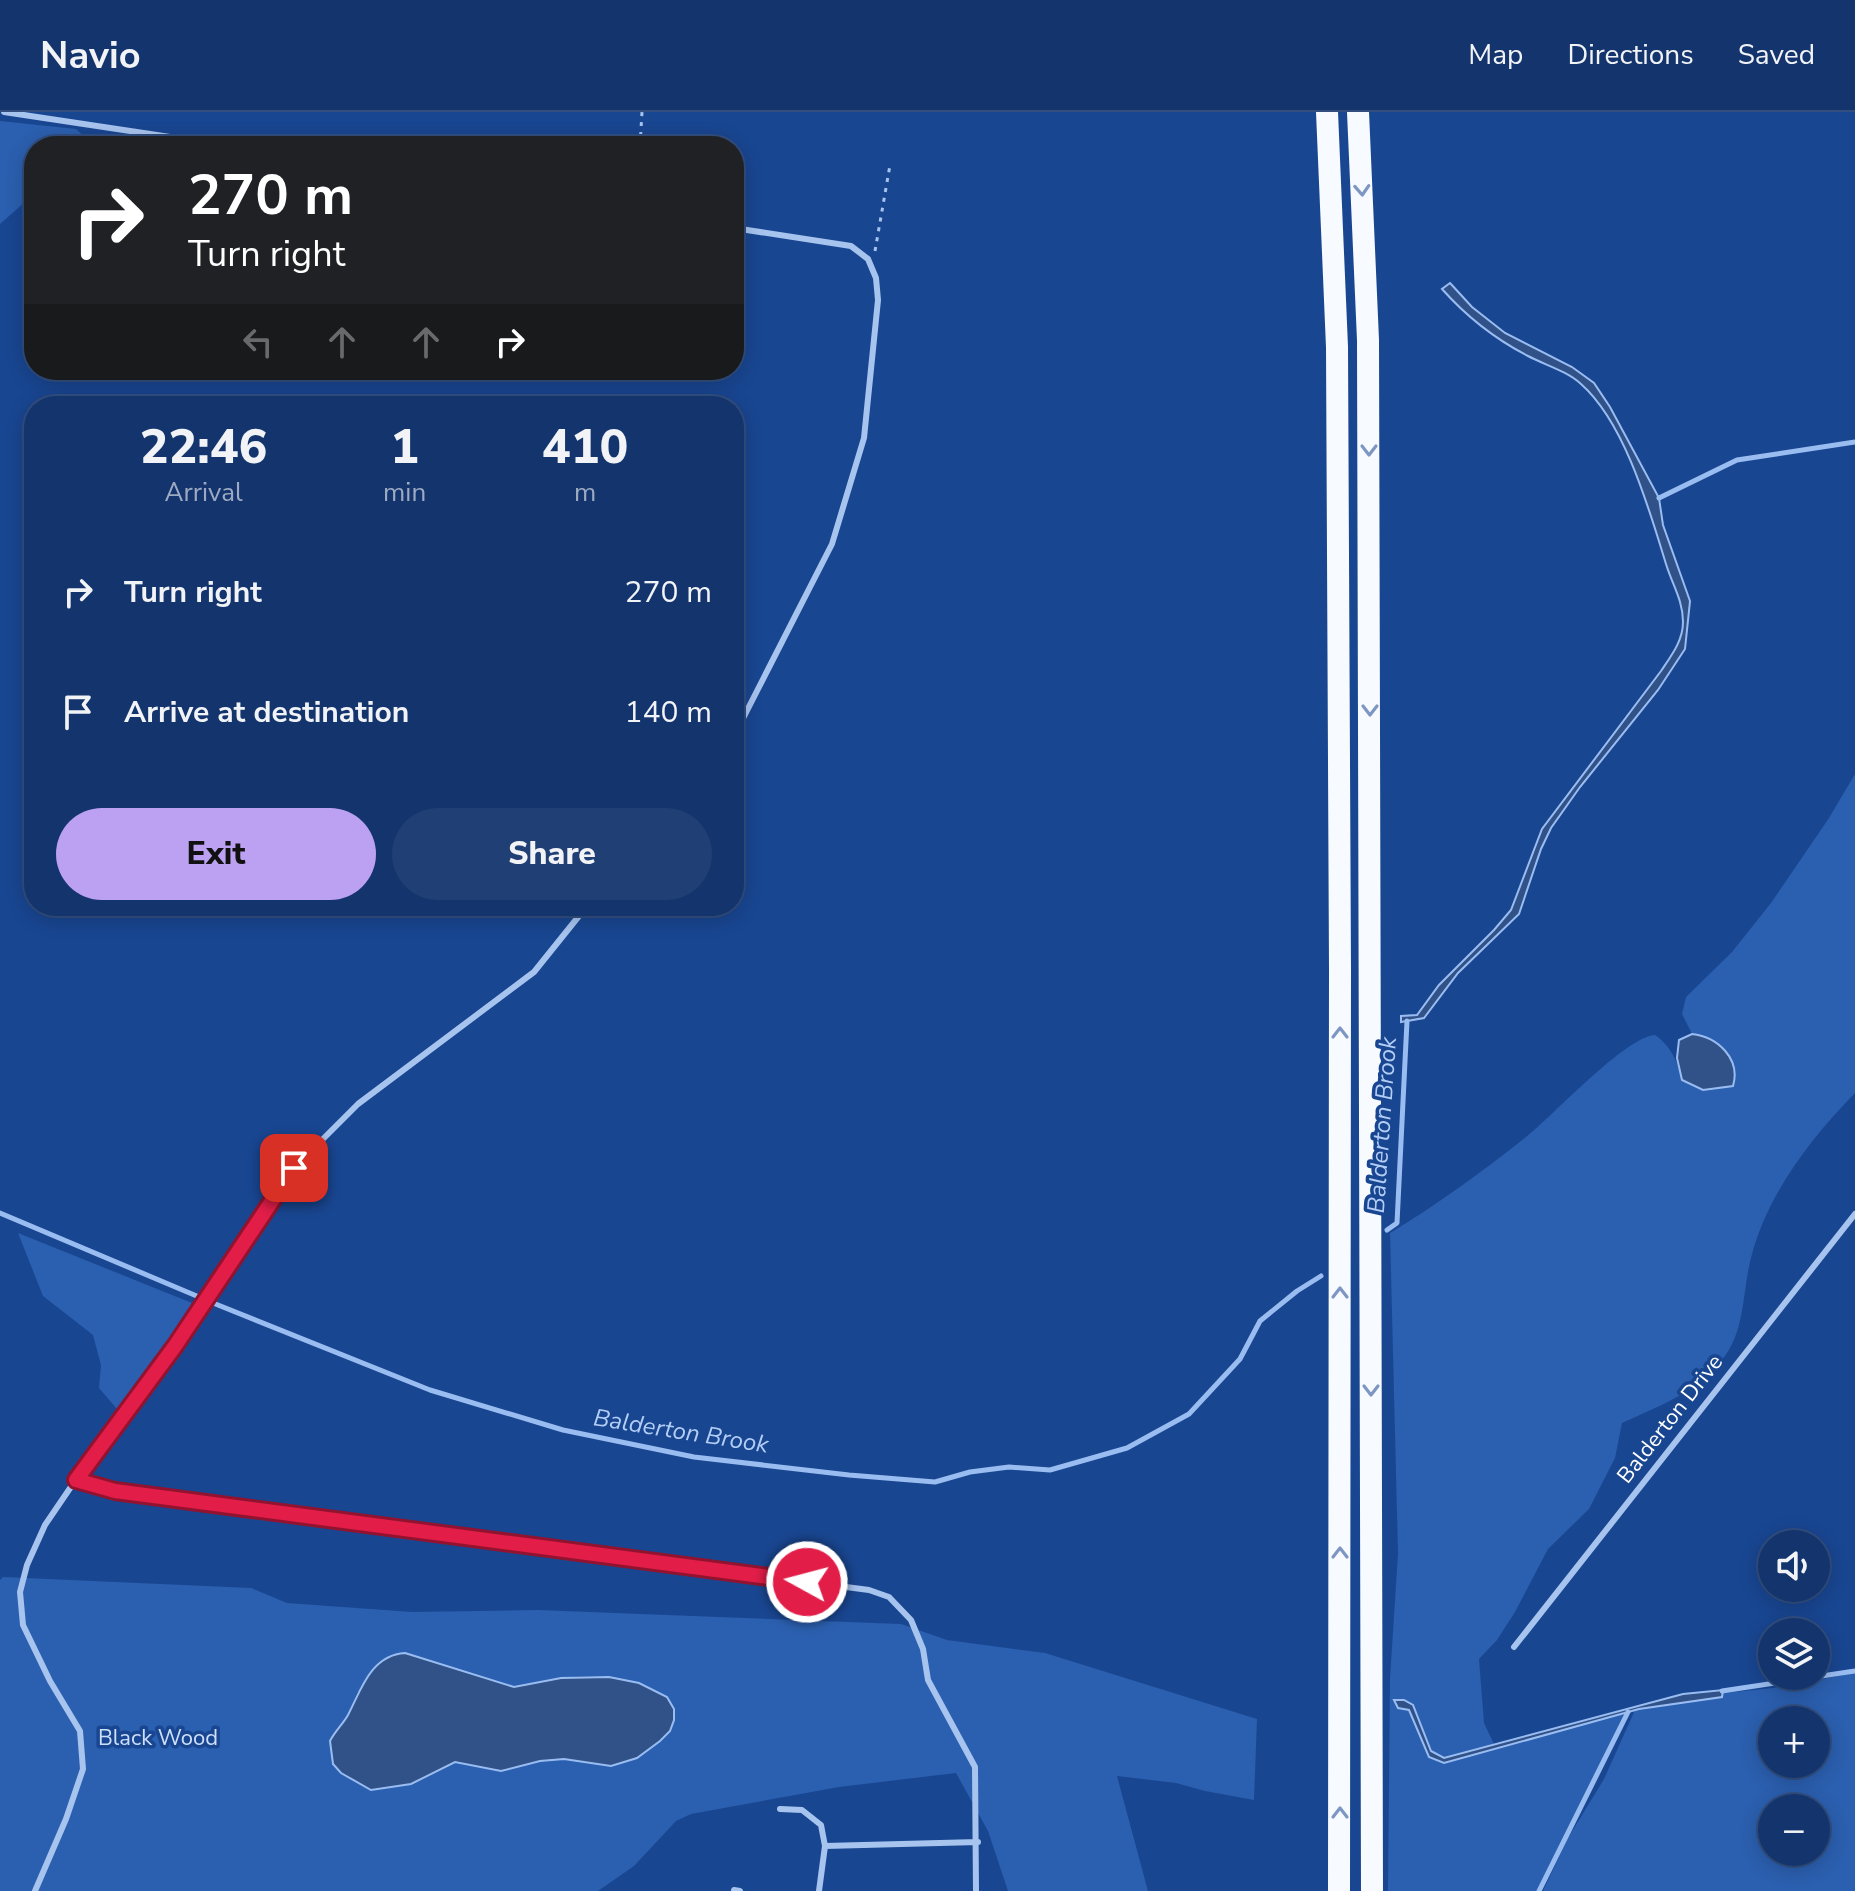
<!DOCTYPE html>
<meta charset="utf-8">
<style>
body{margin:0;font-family:"Nunito Sans",sans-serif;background:#203f75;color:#f1f3f6;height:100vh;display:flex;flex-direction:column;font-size:30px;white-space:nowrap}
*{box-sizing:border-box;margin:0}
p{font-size:26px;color:#9daac2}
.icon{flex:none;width:44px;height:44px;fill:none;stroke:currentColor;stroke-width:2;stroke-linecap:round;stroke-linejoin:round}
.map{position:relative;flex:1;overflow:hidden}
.side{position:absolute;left:24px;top:284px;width:720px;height:520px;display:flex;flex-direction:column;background:#13346d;border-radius:32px;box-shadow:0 4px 20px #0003,0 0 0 2px #324f80}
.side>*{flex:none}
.hud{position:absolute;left:24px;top:24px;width:720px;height:244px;border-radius:32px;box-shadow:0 4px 20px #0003,0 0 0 2px #324f80;background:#202124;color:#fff;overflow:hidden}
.buttons{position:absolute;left:1758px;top:1418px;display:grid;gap:16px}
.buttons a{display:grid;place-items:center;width:72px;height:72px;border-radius:50%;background:#13346d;box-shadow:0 4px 20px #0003,0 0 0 2px #324f80;font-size:40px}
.pin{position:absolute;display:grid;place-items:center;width:68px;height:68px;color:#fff;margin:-34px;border-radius:16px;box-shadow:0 4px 12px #0006}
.me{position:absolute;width:88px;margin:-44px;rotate:277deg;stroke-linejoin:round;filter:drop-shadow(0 0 6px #0008)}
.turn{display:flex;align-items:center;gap:28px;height:168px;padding:0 32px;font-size:36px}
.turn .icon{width:104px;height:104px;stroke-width:2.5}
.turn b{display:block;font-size:56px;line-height:68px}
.lanes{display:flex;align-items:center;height:76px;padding:0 32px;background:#0003;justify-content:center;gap:40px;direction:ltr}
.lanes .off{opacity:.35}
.eta{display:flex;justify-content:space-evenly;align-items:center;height:136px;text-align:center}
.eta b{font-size:48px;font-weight:800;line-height:56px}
.primary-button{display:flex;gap:16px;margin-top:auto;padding:16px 32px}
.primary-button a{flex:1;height:92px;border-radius:48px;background:#bca0f2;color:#111;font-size:32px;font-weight:800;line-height:92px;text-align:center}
.primary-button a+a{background:#203f75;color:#f1f3f6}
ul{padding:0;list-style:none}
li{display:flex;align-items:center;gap:24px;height:120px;padding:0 32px}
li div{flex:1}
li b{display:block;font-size:30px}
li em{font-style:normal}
header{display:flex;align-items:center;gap:48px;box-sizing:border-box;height:112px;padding:0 40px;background:#13346d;border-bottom:2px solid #324f80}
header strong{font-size:38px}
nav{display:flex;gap:44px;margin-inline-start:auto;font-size:28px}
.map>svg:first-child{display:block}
.green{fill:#2b5faf;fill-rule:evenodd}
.water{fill:#315289;stroke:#9abdf1;stroke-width:2}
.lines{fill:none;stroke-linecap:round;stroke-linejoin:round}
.stream{stroke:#9abdf1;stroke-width:5}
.path{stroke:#a7c4ef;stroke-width:3;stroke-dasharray:4 6;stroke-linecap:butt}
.service{stroke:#a7c4ef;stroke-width:6}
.trunk{stroke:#f7faff;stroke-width:22}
.oneway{stroke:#7d97c2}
.route-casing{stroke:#92132f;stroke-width:20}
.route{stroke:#e11d48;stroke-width:14}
.labels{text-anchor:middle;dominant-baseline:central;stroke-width:7;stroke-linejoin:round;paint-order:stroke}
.street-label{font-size:22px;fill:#fff;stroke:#194691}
.park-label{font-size:22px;fill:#cedffb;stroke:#194691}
.water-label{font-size:24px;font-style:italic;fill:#b3cef6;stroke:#194691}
</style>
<header>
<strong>Navio</strong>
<nav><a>Map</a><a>Directions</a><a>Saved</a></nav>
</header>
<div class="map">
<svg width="1855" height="1779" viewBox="0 0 1855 1779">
<rect width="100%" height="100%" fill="#194691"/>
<path class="green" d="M0,9L76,17L87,27L84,34H34V82L0,112Z
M1855,662V981C1810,1027 1767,1083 1751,1146C1743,1176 1745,1214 1727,1241C1702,1279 1661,1293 1622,1311L1615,1346L1589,1397L1548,1437L1515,1500L1497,1528L1479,1547L1484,1611L1494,1632L1490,1635L1628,1600L1539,1779H1388L1390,1566L1398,1442L1390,1121C1438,1092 1482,1060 1526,1025C1554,1003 1625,925 1655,923C1672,935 1677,949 1682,968L1697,922H1692L1682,902L1686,885L1732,840L1771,791L1829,706Z
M18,1121L197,1193L164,1240L117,1297L99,1276L101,1253L93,1223L43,1184Z
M3,1465L251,1476L287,1491L412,1500L538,1498L901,1512L947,1528L1045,1541L1257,1607L1254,1688L1205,1679L1176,1671L1117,1664L1148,1779H1008L988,1719L956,1661L839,1675L691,1702L676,1709L634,1754L598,1779H0V1468ZM405,1541C440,1551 475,1571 511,1575C526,1576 544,1568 559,1566C592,1562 673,1563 674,1608L611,1654L564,1647L540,1649L501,1659L455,1650L411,1672L335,1620L347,1605L357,1581Z
M1855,1561V1779H1543L1568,1726L1604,1667L1635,1598L1685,1585L1773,1576ZM1772,1608H1816V1652H1772ZM1772,1696H1816V1740H1772Z"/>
<path class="water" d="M1450,171L1472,195L1505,221L1572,255L1594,271L1610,295L1659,386L1663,413L1690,489L1685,537L1658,578L1580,675L1551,716L1541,737L1519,802L1458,861L1424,906L1401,910V904L1417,903L1439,873L1494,818L1511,798L1542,717L1661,559C1671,544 1683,529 1683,510C1683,488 1672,472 1666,452C1649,397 1625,311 1581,272C1567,259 1545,253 1528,244C1495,227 1466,204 1442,177Z
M1692,922C1718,925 1741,947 1733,974L1703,978L1682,968L1677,946L1679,928Z
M405,1541L514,1575L561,1566L609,1565L639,1571L667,1585L674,1597V1608L670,1619L660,1629L637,1646L611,1654L564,1647L540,1649L501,1659L455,1650L411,1672L371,1678L341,1661L333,1652L330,1629C335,1619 343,1612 348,1603C361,1578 371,1543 405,1541Z
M1723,1578L1722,1585L1639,1597L1444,1651L1429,1645L1409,1598L1398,1596L1394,1588H1404L1413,1593L1431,1639L1444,1646L1683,1582Z"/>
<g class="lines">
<path class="stream" d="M1659,386L1737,348L1855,330
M0,1101L218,1193L430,1278L563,1318L694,1345L849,1363L935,1370L970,1360L1009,1355L1050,1358L1127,1336L1189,1302L1240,1247L1260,1209L1297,1179L1321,1164
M1387,1118L1397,1111L1407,909
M1722,1579L1855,1559
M1539,1779L1628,1600"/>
<path class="path" d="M640,34L642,0
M875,139L890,53"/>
<path class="service" d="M4,0L230,34
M734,116L851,134L868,147L876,166L878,188L864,326L832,432L734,624
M76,1368L115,1379L869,1478L889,1485L911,1508L923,1537L928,1568L975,1655L976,1779
M1514,1535L1855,1102
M780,1697L802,1698L821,1713L825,1734L819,1779
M825,1734L978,1730
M734,1778L740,1779
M35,1779L66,1707L83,1657L80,1619L50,1569L23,1513L20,1480L27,1453L45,1413L94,1341L175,1234L294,1056L358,992L534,860L587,794"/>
<path class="trunk" d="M1327,0L1337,235L1340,858L1339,1779
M1358,0L1368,228L1372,1779"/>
</g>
<defs><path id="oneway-chevron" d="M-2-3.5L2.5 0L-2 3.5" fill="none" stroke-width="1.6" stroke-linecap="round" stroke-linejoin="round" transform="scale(2)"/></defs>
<g class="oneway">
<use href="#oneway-chevron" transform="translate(1362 78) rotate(87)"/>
<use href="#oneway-chevron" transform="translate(1369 338) rotate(90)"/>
<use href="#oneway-chevron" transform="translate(1370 598) rotate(90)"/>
<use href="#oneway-chevron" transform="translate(1340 921) rotate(-90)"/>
<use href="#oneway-chevron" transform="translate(1340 1181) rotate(-90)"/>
<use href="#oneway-chevron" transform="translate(1371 1278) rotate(90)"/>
<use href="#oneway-chevron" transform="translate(1340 1441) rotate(-90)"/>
<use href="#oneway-chevron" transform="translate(1340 1701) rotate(-90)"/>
</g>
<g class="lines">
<g class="route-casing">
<path id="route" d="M294,1056L175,1234L76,1368L115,1379L807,1470"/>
</g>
<use href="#route" class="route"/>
</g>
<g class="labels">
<g class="street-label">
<text transform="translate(1670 1307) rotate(-52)">Balderton Drive</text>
</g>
<g class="park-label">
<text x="158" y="1626">Black Wood</text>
</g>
<g class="water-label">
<text transform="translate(1382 1013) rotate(-86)">Balderton Brook</text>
<text transform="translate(681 1319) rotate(9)">Balderton Brook</text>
</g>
</g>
</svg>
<div class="buttons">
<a><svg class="icon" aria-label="sound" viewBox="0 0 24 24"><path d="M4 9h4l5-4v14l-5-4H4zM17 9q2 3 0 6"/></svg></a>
<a><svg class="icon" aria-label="layers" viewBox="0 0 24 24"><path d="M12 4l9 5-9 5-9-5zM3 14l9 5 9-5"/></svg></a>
<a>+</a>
<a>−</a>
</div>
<div class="pin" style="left:294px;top:1056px;background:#d93025"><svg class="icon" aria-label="arrive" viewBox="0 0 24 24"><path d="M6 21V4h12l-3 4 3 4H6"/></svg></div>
<svg class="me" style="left:807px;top:1470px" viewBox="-20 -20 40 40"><circle r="17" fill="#e11d48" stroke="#fff" stroke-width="3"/><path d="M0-11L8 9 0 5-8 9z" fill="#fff"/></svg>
<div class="hud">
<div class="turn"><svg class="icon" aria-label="right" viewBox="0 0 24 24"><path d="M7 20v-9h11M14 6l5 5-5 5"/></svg><div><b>270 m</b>Turn right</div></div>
<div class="lanes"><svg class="icon off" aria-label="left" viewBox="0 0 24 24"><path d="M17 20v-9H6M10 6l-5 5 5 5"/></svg><svg class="icon off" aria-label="ahead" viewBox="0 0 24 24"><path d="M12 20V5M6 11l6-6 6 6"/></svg><svg class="icon off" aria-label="ahead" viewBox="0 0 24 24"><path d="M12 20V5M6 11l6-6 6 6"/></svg><svg class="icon" aria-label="right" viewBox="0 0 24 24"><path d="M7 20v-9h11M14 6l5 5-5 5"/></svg></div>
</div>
<section class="side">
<div class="eta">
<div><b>22:46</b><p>Arrival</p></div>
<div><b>1</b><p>min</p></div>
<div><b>410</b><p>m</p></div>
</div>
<ul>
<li><svg class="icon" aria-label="right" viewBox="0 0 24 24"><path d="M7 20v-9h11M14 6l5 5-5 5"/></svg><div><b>Turn right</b></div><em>270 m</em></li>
<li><svg class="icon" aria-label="arrive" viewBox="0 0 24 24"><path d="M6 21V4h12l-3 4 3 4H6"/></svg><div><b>Arrive at destination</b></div><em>140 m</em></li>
</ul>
<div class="primary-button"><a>Exit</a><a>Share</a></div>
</section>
</div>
